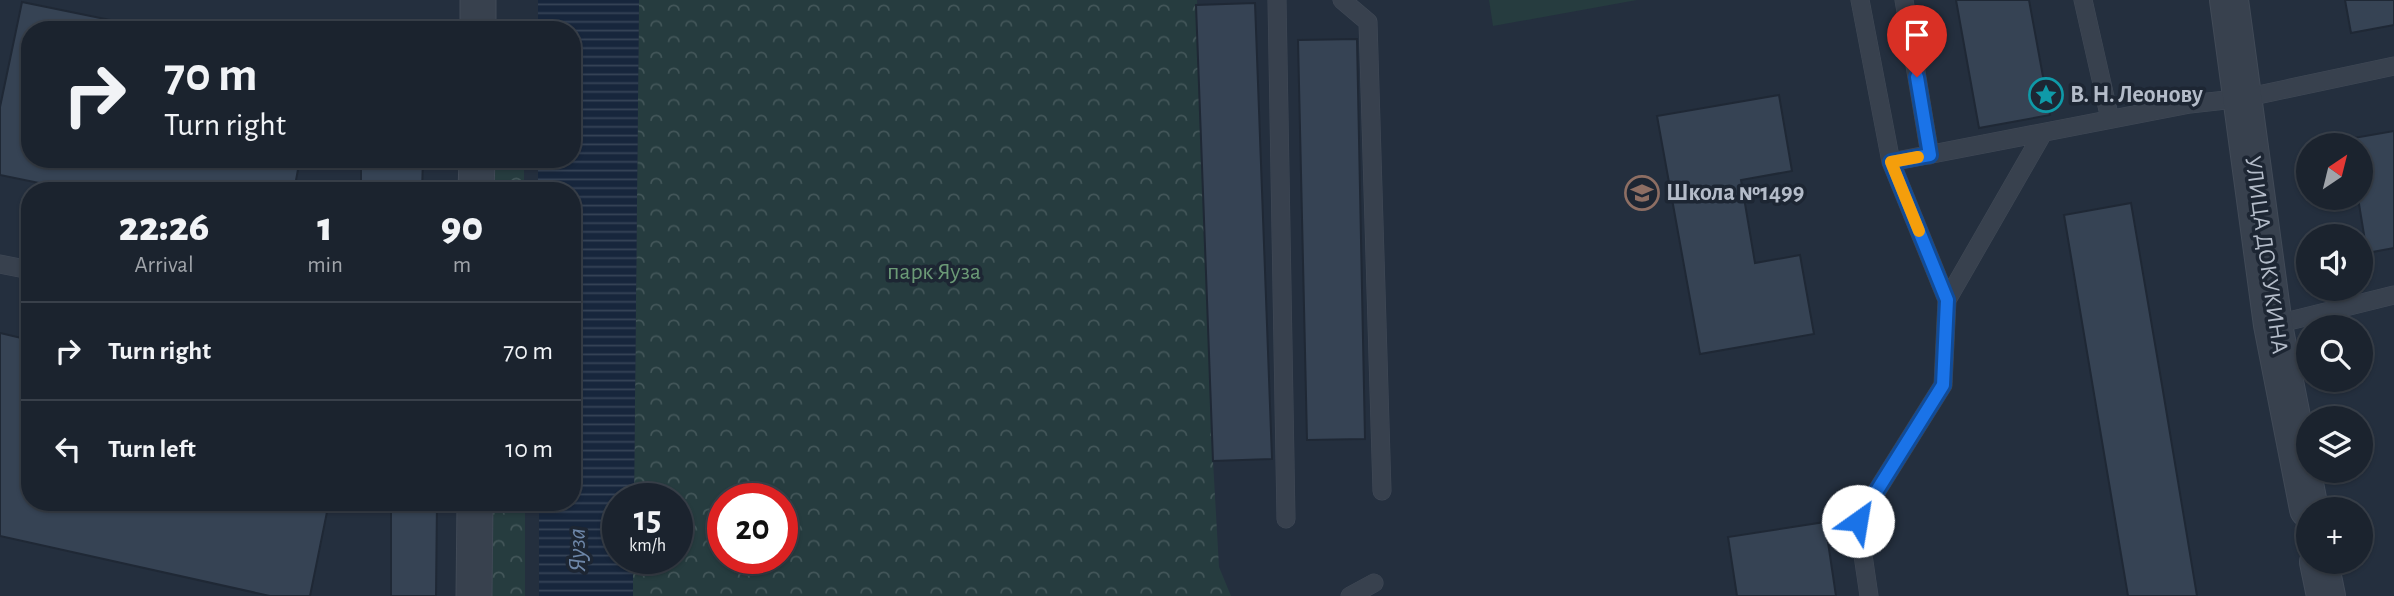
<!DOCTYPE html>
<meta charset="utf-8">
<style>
body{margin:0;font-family:"Alegreya Sans",sans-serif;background:#282f3a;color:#f1f3f6;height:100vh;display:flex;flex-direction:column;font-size:26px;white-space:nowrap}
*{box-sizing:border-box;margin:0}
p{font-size:23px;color:#a0a4aa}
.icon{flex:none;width:38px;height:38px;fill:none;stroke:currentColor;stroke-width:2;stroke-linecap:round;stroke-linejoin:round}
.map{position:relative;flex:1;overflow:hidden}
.side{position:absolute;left:21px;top:182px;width:560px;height:329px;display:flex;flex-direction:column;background:#1b232e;border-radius:28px;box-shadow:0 2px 5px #0004,0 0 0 2px #39404a}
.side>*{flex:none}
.guide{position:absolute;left:21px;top:21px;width:560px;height:147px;border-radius:28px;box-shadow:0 2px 5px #0004,0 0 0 2px #39404a;background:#1b232e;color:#f1f3f6;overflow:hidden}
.needle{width:46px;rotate:35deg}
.buttons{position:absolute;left:2296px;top:133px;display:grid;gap:14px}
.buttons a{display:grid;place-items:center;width:77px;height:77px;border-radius:50%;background:#1b232e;box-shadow:0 2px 5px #0004,0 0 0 2px #39404a;font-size:35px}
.speed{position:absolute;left:602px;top:483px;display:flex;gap:14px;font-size:35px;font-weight:700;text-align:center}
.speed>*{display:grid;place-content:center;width:91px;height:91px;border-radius:50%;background:#1b232e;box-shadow:0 2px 5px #0004,0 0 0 2px #39404a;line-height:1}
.speed small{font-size:18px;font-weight:400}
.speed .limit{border:10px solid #d22;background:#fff;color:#111}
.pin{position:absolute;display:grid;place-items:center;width:60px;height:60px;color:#fff;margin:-72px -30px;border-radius:50% 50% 50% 0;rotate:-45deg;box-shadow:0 0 7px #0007}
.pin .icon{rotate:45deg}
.me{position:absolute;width:77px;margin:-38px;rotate:32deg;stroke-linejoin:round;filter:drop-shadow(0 0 5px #0008)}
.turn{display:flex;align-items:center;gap:24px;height:147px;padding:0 28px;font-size:32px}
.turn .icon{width:91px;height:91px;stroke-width:2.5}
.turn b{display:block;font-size:49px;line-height:60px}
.eta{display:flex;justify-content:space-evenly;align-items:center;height:119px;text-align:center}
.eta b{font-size:42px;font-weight:800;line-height:49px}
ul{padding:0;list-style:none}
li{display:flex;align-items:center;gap:21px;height:98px;padding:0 28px;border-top:2px solid #39404a}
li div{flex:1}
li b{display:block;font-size:26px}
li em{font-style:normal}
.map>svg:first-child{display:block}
.green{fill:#263c3f}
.forest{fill:url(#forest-crowns);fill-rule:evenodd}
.water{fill:url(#water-rules)}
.building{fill:#364354;stroke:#1f2835;stroke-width:2}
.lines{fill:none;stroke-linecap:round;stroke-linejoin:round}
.service-casing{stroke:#414a57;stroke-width:19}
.minor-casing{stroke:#414a57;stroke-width:37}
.tertiary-casing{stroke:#414a57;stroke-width:40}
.service{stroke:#38414e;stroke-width:18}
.minor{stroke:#38414e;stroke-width:35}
.tertiary{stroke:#38414e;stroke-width:38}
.route-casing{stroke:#114b97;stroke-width:18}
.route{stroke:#1a73e8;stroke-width:12}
.slow{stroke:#f59e0b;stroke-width:12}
.labels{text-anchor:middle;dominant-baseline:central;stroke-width:7;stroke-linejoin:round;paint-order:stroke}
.poi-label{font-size:24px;font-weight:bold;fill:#b4bcc9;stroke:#1d2633;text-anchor:start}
.street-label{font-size:24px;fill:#b4bcc9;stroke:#1d2633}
.park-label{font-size:24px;fill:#6b9a76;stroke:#1d2633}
.water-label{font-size:26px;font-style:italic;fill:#6d86a8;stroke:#1d2633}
</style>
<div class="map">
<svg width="2394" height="596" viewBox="0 0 2394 596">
<defs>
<pattern id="forest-crowns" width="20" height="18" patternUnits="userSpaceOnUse" patternTransform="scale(1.75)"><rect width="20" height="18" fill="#263c3f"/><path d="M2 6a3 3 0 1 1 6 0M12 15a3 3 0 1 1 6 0" fill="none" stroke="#435659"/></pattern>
<pattern id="water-rules" width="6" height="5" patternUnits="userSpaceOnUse" patternTransform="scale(1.75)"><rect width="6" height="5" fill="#17263c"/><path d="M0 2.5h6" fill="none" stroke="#364457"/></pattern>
</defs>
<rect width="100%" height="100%" fill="#242f3e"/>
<path class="green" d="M1489,0H1637L1493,26Z"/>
<path class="forest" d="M639,0H1197L1213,461L1219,567L1231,596H633V558H677V499H634ZM723,499H782V558H723Z
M489,159H524V191H489Z
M489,502H525V596H489Z"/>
<path class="water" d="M538,0H639L634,499H618V558H633V596H539V502H572V191H538V159H572V30H538Z"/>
<path class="building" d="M1956,0H2029L2050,115L1979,128Z
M2345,0H2394V25L2351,33Z
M22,2L159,30H30V159H300L294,191H78L0,175V107Z
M1255,3L1272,459L1213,461L1196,5Z
M1357,39L1365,439L1307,440L1298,40Z
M1779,95L1792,171L1741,180L1755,263L1800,255L1814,334L1700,354L1657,116Z
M2394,131V248L2367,253L2358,198H2361V145H2349L2348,139Z
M361,159H423L422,191H361Z
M2131,203L2162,385L2197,596H2128L2064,215Z
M0,333L30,340V502H329L310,596H270L0,536Z
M391,502H437L436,596H391Z
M1825,522L1836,596H1737L1728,537Z"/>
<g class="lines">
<g class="service-casing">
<path id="service" d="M1277,0L1286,519
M1342,0L1368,22L1382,491
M1860,0L1891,162L1947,300
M1904,0L1930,155
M2083,0L2110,119
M1891,162L2190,104L2244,98L2394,66
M0,264L30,270
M2273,325L2394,295
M1350,596L1374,583
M1869,596L1858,521L1943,385L1947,300L2043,133"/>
</g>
<g class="minor-casing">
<path id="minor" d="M478,30V0
M476,191L477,159
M474,596L475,502"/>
</g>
<g class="tertiary-casing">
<path id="tertiary" d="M2229,0L2273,325L2309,509
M2319,562L2326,596"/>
</g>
<use href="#service" class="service"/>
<use href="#minor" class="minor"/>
<use href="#tertiary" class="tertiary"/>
</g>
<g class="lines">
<g class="route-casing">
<path id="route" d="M1858,521L1943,385L1947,300L1891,162L1930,155L1917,77"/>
</g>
<use href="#route" class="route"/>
<path class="slow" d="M1918,157L1891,162L1919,231"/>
</g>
<defs>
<g id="sight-ring" transform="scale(1.75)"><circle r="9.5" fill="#1d2633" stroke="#0f9aa8" stroke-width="1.5"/><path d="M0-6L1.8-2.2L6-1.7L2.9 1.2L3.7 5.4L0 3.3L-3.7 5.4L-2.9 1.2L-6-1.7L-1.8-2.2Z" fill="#0f9aa8"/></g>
<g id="school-ring" transform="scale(1.75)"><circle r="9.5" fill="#1d2633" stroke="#8d6e63" stroke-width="1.5"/><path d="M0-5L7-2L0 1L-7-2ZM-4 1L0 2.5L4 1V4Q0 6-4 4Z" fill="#8d6e63"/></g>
</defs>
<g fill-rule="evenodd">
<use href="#sight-ring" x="2046" y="95"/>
<use href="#school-ring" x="1642" y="193"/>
</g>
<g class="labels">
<g class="poi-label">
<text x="2070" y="95">В. Н. Леонову</text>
<text x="1666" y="193">Школа №1499</text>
</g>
<g class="street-label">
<text transform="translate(2266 255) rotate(82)">УЛИЦА ДОКУКИНА</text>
</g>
<g class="park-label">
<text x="934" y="272">парк Яуза</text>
</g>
<g class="water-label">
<text transform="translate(577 550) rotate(-90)">Яуза</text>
</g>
</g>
</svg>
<div class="buttons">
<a><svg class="needle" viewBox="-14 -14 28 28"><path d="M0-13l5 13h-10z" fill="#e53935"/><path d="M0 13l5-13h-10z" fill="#a0a4aa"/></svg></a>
<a><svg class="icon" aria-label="sound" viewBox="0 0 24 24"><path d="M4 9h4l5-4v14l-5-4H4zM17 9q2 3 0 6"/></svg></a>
<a><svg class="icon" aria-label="search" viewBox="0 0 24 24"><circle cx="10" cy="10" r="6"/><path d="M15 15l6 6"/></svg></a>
<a><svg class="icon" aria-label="layers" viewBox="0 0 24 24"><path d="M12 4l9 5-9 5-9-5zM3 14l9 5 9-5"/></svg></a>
<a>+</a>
</div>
<div class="speed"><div>15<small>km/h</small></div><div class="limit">20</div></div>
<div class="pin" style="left:1917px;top:77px;background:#d93025"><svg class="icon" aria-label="arrive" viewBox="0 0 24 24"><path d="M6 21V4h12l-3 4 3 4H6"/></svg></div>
<svg class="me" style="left:1858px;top:521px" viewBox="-20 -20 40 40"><circle r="19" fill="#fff"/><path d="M0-13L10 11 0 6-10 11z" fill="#1a73e8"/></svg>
<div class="guide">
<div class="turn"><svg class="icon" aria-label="right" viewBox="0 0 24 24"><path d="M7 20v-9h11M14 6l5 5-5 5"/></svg><div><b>70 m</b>Turn right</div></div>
</div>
<section class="side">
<div class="eta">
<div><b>22:26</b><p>Arrival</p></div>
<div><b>1</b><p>min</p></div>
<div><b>90</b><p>m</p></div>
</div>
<ul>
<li><svg class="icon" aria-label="right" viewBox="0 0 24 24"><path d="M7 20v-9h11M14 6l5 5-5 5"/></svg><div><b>Turn right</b></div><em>70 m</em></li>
<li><svg class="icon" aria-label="left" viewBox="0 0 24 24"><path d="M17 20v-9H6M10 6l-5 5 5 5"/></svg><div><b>Turn left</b></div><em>10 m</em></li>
</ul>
</section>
</div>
